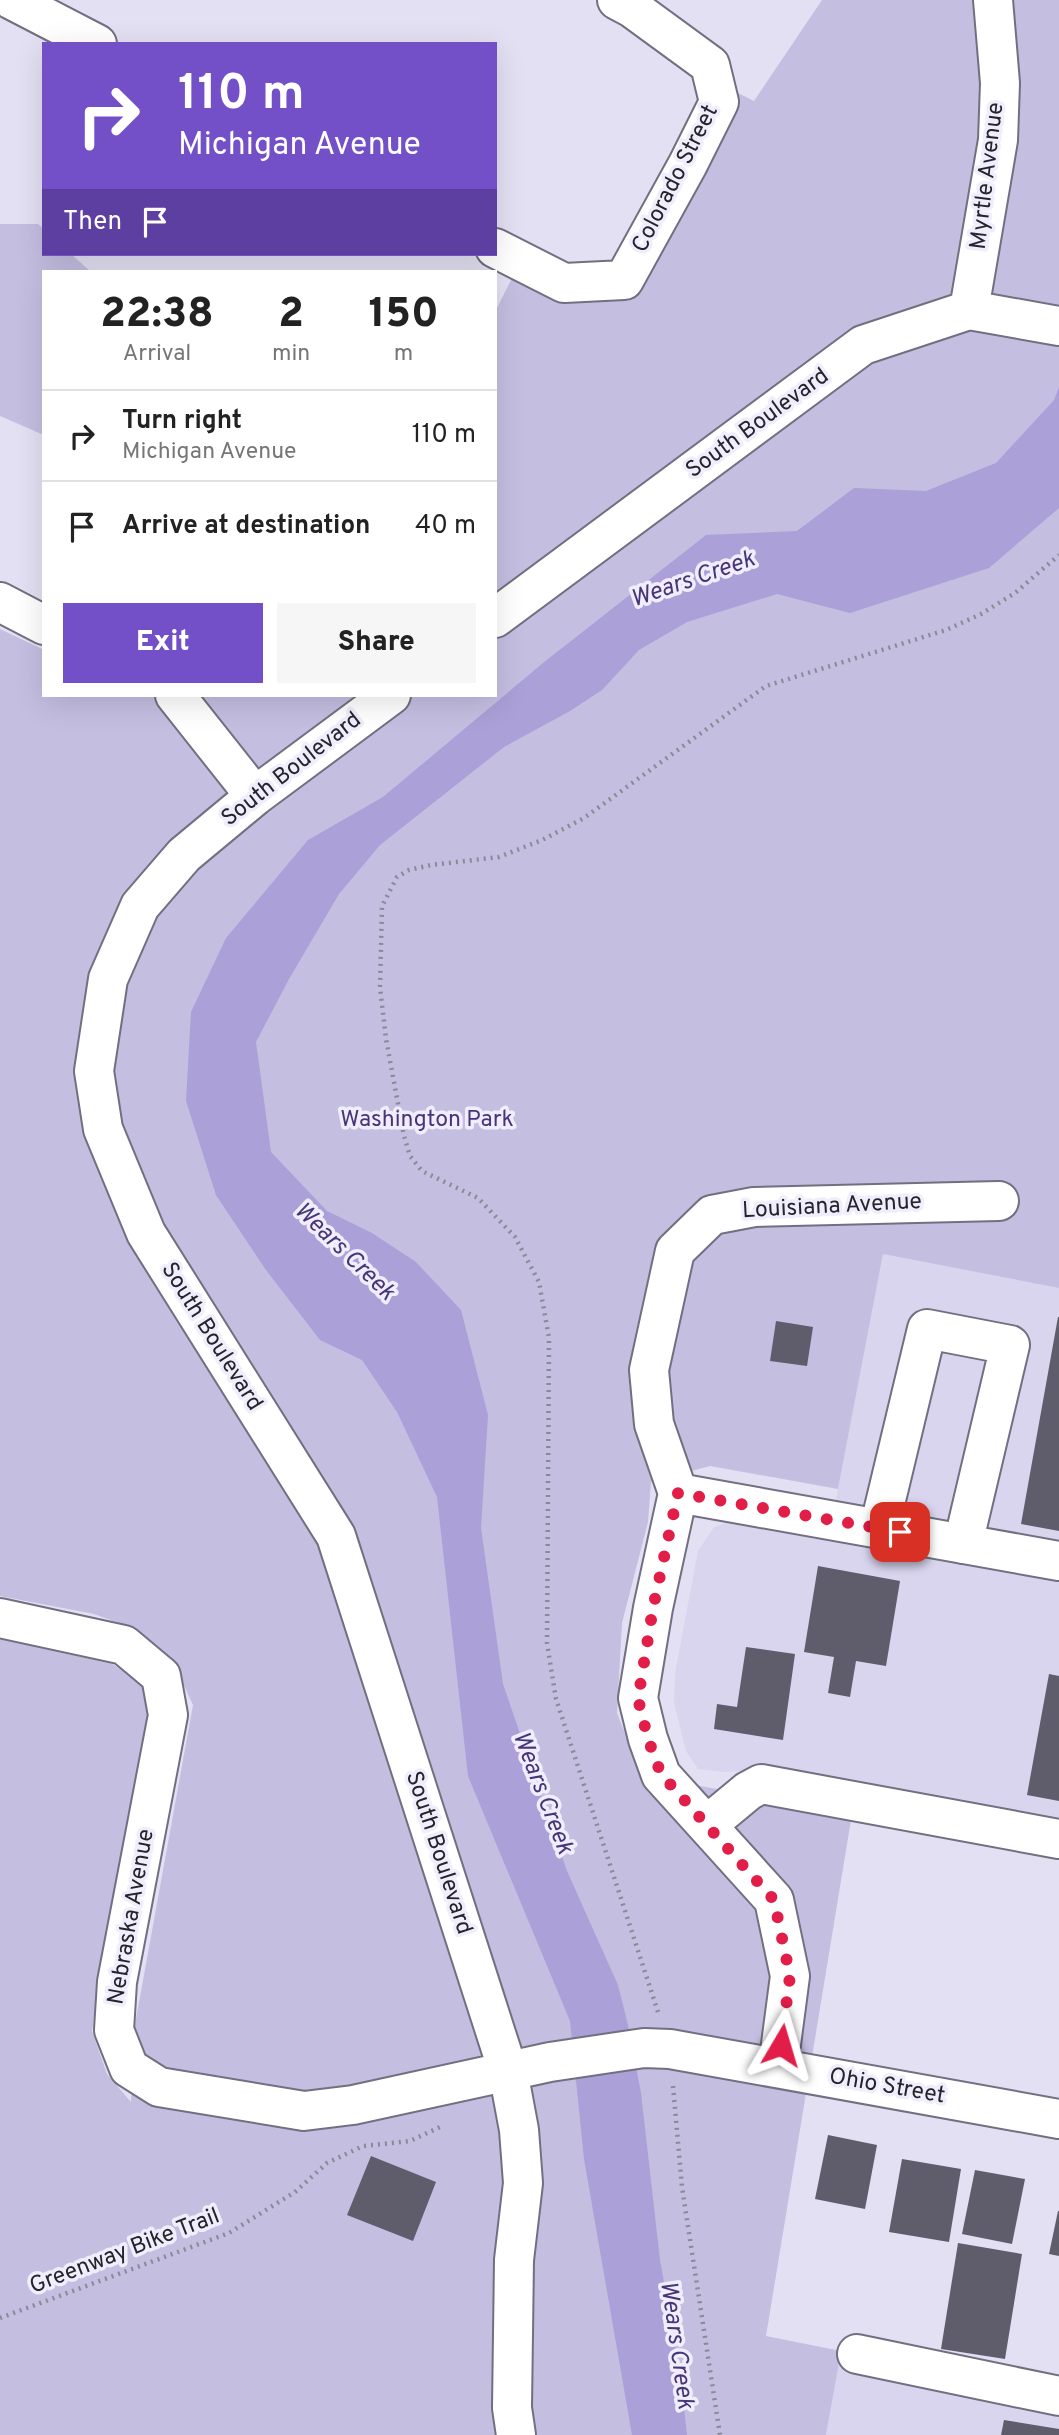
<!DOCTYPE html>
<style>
body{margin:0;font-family:Overpass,sans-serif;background:#f6f6f6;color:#222;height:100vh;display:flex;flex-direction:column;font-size:26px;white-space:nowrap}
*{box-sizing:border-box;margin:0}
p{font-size:23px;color:#767676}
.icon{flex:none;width:38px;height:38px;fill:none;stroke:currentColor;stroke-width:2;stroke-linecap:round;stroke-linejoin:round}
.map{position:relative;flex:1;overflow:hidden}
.sheet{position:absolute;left:42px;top:270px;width:455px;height:427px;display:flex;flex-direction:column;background:#fff;border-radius:0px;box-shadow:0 7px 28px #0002}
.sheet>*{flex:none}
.guide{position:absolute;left:42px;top:42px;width:455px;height:214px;border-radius:0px;box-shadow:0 7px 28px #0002;background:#734fc8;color:#fff;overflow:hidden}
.pin{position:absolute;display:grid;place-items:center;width:60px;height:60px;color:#fff;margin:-30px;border-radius:14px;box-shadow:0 4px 10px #0006}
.me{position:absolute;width:77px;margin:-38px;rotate:7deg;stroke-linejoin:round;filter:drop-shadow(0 0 5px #0008)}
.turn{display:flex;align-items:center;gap:24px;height:147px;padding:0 21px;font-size:32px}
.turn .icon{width:91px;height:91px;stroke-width:2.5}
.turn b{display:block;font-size:49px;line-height:60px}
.then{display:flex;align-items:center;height:66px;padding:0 21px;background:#0003;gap:14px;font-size:26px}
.eta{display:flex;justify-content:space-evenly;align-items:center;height:119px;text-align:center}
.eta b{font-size:42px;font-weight:800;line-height:49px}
.primary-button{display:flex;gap:14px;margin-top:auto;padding:14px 21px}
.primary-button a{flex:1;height:80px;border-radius:0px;background:#734fc8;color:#fff;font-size:28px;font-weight:800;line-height:80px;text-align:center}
.primary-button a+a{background:#f6f6f6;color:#222}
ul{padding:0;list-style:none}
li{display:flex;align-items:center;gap:21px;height:91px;padding:0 21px;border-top:2px solid #e0e0e0}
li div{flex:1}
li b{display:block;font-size:26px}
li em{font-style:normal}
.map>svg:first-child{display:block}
.built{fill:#d9d5ef}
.green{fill:#c4bee1}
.water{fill:#aba0d7}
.building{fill:#5f5c6c}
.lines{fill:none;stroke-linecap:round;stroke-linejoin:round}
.minor-casing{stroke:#726f80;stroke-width:42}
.path{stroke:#8b8997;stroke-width:4.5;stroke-dasharray:2 5;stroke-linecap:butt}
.minor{stroke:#fff;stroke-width:38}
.route{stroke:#e11d48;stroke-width:12;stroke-dasharray:0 21.6}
.labels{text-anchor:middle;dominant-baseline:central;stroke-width:7;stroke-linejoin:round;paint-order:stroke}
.street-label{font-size:23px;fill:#25242b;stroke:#f0eefd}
.park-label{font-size:23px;fill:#483579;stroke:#f0eefd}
.water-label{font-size:24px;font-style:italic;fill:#473578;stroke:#f0eefd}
</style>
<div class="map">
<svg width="1059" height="2435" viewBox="0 0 1059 2435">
<rect width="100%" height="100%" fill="#e3e0f3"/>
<path class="built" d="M883,1254L1059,1288V1828L760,1770L726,1772L698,1769L686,1751L674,1703L675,1673L698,1551L714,1527L736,1519L829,1536Z
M843,2336L1059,2381V2435H826Z"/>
<path class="green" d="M822,0H1059V1288L883,1254L838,1489L710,1466L651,1482L648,1522L622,1623L617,1713L641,1775L852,1814L766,2336L841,2351L826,2435H0V1639L112,1664L143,1683L150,1727L136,1776L92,2031L107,2074L131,2102L134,2030L193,1705L172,1659L138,1630L94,1614L0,1596V629L44,650V695H495V312L512,278L600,295L709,156L738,93L754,101Z
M0,224H38L44,229V254H71L90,271H44V435L0,416Z"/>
<path class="water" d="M1059,387V508L989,568L850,613L777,594L687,622L639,650L602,690L570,711L504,747L380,845L339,894L289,979L256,1042L271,1152L327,1211L372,1233L416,1262L461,1310L488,1415L481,1528L503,1684L567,1871L618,1985L628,2025L641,2093L660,2260L680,2372L687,2435H632L584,2159L570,2021L468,1776L437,1497L397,1412L362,1360L320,1340L266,1270L216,1195L186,1101L191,1012L226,938L308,840L383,797L543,663L706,535L797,531L854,488L926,491L996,463L1054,400Z"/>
<path class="building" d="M1058,1317H1059V1531L1021,1524Z
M776,1321L813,1327L807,1366L770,1361Z
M818,1566L900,1581L886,1666L856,1661L850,1697L828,1693L834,1657L804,1652Z
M746,1647L795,1654L783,1740L714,1729L717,1704L737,1707Z
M1049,1674L1059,1676V1801L1027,1795Z
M828,2135L877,2145L865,2209L815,2199Z
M371,2156L436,2182L413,2241L347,2215Z
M902,2159L961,2169L949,2242L889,2232Z
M975,2170L1025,2179L1012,2244L962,2234Z
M1058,2211H1059V2256L1049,2254Z
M958,2243L1022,2254L1005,2359L941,2349Z
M1004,2420L1059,2429V2435H1001Z"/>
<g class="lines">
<g class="minor-casing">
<path id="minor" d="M12,0L97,44
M495,248L564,283L624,280L688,164L719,102L710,65L632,8L617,0
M969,310L998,140L1000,83L993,0
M0,602L44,625
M495,618L863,345L969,310L1059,326
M175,695L255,796
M391,695L255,796L184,855L140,906L108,979L94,1071L103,1129L146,1233L336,1536L508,2071L519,2130L523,2183L514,2260L512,2408L516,2435
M678,1493L1059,1561
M879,1529L927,1329L1010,1345L963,1544
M0,1618L124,1645L161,1676L168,1715L117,1982L114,2030L129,2068L159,2087L304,2111L353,2105L550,2062L644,2048L670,2049L1059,2119
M707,1825L748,1791L761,1784L1059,1839
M778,2067L790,1976L774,1900L661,1775L648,1739L638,1698L653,1608L678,1493L654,1424L649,1370L675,1251L712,1215L754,1207L999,1201
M857,2354L1059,2396"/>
</g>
<path class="path" d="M658,2012L556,1699L547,1643L549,1338L539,1282L515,1237L478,1198L422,1171L410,1156L404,1136L386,1039L380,987L382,906L397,877L409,870L431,865L499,857L542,840L584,818L766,686L946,630L981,614L1015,593L1059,555
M673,2086L682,2187L720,2435
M0,2318L229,2233L295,2192L327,2163L363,2146L410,2141L440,2127"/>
<use href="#minor" class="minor"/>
</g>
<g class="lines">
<path class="route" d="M781,2045L790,1976L774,1900L661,1774L648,1739L638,1699L653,1608L678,1493L900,1532"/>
</g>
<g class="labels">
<g class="street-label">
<text transform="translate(988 176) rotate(-83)">Myrtle Avenue</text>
<text transform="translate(676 179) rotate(-63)">Colorado Street</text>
<text transform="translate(758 424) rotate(-36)">South Boulevard</text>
<text transform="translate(292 770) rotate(-38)">South Boulevard</text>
<text transform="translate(832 1207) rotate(-3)">Louisiana Avenue</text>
<text transform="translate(211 1337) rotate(58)">South Boulevard</text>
<text transform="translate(438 1853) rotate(72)">South Boulevard</text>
<text transform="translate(132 1917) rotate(-80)">Nebraska Avenue</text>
<text transform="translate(887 2087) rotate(10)">Ohio Street</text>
<text transform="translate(125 2252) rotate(-21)">Greenway Bike Trail</text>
</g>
<g class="park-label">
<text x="427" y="1120">Washington Park</text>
</g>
<g class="water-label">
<text transform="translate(693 580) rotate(-19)">Wears Creek</text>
<text transform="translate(344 1252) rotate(44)">Wears Creek</text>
<text transform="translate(542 1793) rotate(69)">Wears Creek</text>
<text transform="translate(676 2345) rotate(82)">Wears Creek</text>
</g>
</g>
</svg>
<div class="pin" style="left:900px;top:1532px;background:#d93025"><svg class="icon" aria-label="arrive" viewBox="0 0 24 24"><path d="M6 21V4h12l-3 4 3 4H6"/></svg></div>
<svg class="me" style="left:781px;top:2045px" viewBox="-20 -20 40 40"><path d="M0-17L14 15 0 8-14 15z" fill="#e11d48" stroke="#fff" stroke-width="4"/></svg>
<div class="guide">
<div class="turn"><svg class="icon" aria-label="right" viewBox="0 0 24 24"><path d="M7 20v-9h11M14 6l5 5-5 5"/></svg><div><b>110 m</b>Michigan Avenue</div></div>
<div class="then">Then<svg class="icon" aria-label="arrive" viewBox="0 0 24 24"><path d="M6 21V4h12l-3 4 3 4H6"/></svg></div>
</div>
<section class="sheet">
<div class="eta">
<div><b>22:38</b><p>Arrival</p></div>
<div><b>2</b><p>min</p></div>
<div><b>150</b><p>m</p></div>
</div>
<ul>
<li><svg class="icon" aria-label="right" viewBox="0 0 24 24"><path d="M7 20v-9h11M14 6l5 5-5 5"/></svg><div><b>Turn right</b><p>Michigan Avenue</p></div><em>110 m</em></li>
<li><svg class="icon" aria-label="arrive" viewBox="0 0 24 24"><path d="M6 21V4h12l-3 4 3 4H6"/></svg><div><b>Arrive at destination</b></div><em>40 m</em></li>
</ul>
<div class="primary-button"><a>Exit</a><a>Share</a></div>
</section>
</div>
